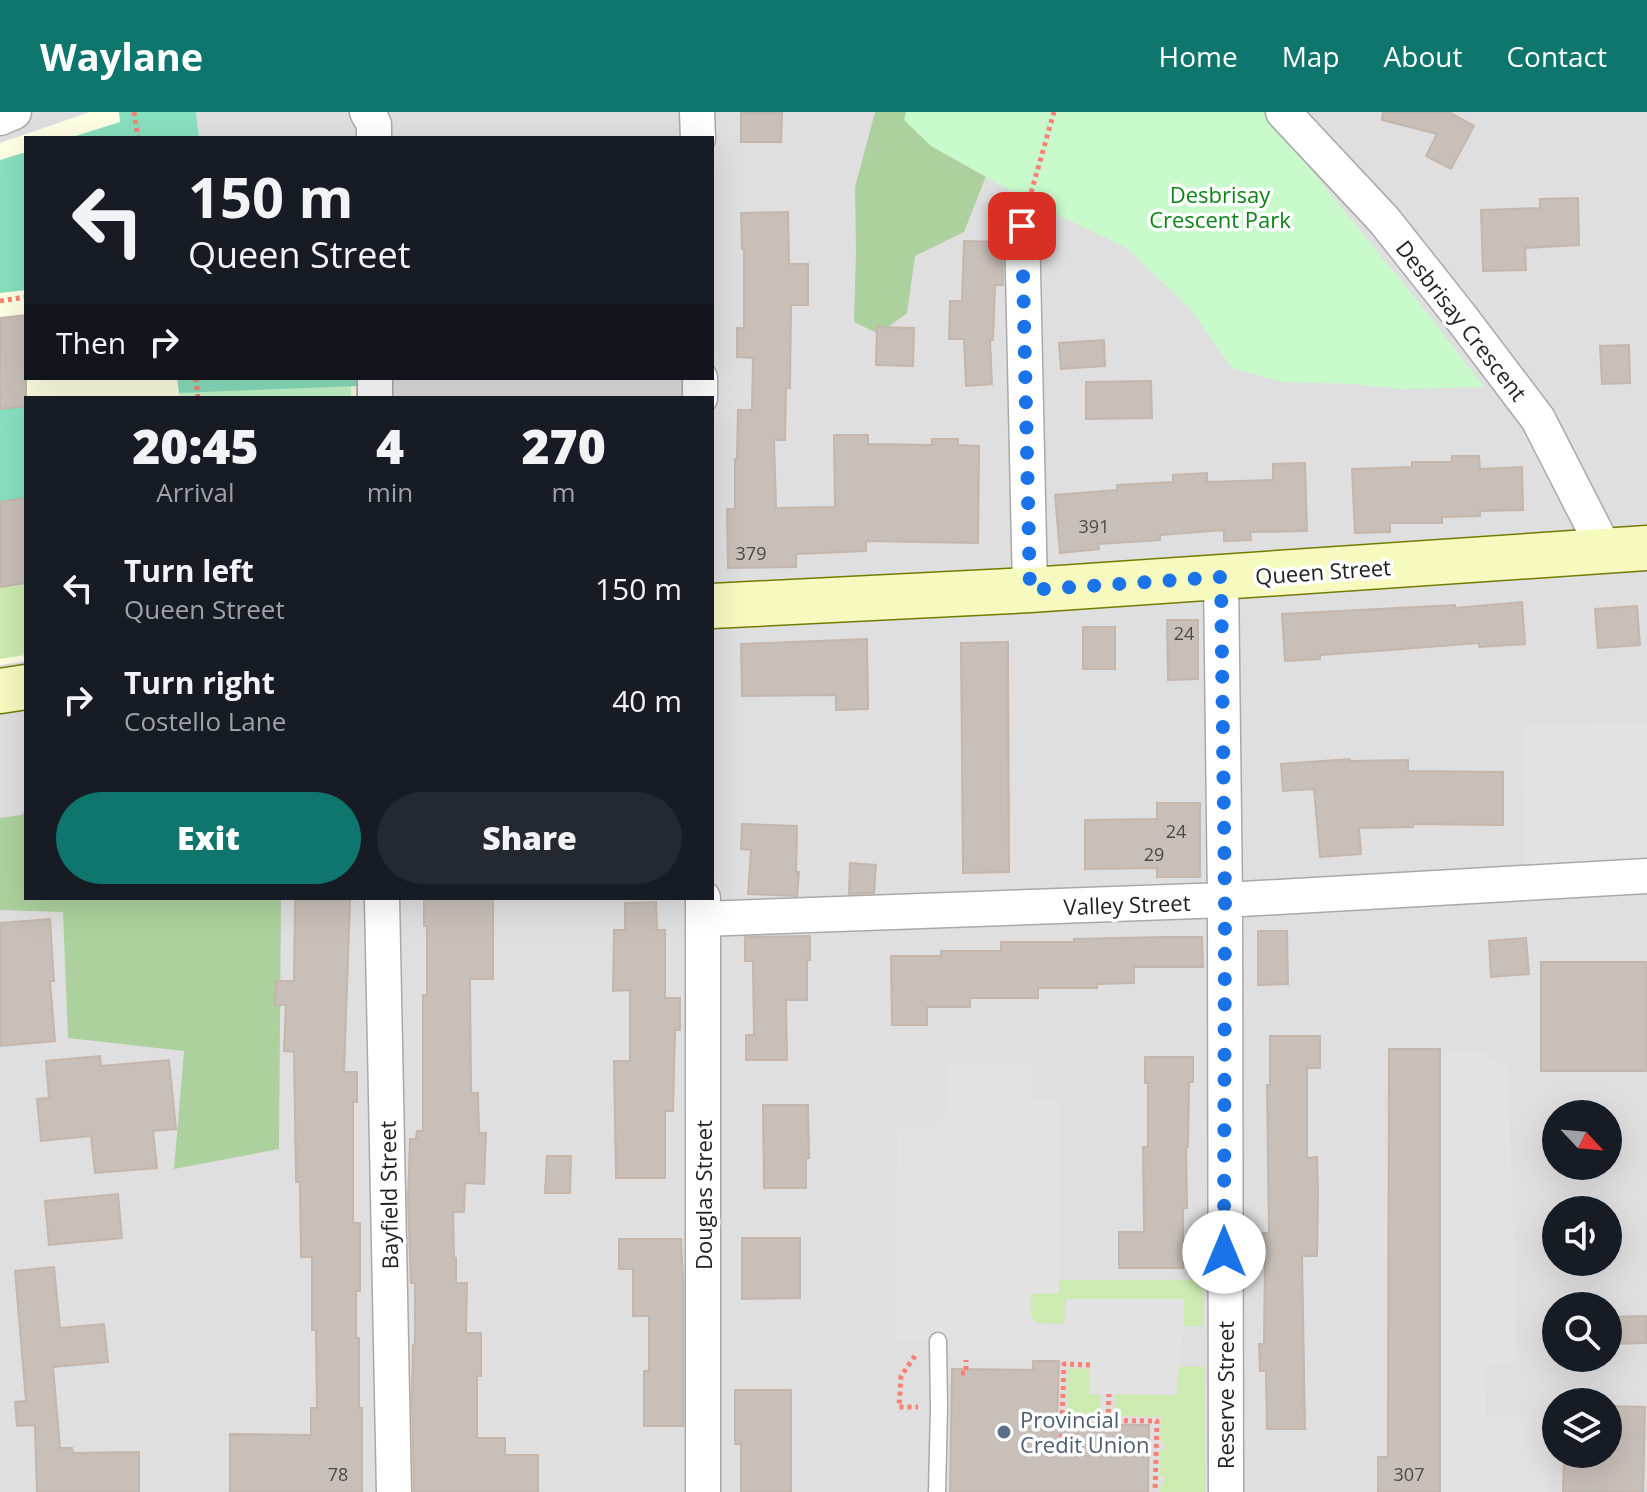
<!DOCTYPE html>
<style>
body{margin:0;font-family:"Open Sans",sans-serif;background:#242831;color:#f1f3f6;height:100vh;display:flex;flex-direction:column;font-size:30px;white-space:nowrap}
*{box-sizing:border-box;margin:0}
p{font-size:26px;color:#9ea1a6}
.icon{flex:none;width:44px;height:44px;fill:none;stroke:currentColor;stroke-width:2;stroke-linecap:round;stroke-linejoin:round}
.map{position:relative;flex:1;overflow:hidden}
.sheet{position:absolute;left:24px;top:284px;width:690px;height:504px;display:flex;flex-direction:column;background:#171b24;border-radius:0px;box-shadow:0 8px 32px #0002}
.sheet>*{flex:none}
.top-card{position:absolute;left:24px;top:24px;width:690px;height:244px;border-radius:0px;box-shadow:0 8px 32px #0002;background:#171b24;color:#f1f3f6;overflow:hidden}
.needle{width:52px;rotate:116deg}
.tools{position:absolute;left:1542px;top:988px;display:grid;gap:16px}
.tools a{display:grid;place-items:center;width:80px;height:80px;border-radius:50%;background:#171b24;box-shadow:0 8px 32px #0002;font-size:40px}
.pin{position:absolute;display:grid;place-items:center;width:68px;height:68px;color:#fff;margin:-34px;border-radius:16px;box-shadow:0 4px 12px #0006}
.me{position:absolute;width:88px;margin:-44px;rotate:0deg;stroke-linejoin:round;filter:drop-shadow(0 0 6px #0008)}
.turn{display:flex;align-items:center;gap:28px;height:168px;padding:0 32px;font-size:36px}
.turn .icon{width:104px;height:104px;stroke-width:2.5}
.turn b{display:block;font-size:56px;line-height:68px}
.then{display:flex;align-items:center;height:76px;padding:0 32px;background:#0003;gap:16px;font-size:30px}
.eta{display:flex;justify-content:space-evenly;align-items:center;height:136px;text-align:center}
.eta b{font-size:48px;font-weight:800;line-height:56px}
.button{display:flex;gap:16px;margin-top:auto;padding:16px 32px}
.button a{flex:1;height:92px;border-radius:48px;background:#0f766e;color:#fff;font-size:32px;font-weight:800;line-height:92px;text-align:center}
.button a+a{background:#242831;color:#f1f3f6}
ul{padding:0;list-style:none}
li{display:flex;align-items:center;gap:24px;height:112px;padding:0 32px}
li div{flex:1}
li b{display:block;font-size:30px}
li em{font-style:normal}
header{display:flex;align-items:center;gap:48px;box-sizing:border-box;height:112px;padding:0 40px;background:#0f766e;color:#fff}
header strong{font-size:38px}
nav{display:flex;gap:44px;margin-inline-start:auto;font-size:28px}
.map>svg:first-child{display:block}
.residential{fill:#e0dfdf;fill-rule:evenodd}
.education{fill:#ffffe5}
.grass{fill:#cdebb0}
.forest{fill:#add19e}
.park{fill:#c8facc}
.pitch{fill:#88e0be}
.parking{fill:#e2e2e2}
.building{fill:#c7bfb8;stroke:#c4b6ab;stroke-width:2}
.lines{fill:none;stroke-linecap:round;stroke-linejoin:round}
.lane-casing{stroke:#a9a9a9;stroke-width:19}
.street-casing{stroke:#a9a9a9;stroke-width:37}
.secondary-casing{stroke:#707d05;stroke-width:47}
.path{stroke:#fa8072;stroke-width:5;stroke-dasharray:4 4;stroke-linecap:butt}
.lane{stroke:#fff;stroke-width:16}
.street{stroke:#fff;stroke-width:34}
.secondary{stroke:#f7fabf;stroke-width:44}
.route{stroke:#1a73e8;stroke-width:14;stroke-dasharray:0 25.2}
.service-dot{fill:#5c6f8a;stroke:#fff;stroke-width:3}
.labels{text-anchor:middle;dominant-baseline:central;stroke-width:7;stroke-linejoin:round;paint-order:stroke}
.number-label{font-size:18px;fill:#4b4948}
.park-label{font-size:22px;fill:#0c8416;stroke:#fff}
.street-label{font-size:22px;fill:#222;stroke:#fff}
.service-label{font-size:22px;fill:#4e5e75;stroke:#fff;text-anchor:start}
</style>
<header>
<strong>Waylane</strong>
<nav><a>Home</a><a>Map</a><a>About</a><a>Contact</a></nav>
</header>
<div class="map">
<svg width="1647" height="1380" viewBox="0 0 1647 1380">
<rect width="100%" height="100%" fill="#f2efe9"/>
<path class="residential" d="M0,0H1647V1380H0ZM26,26H712V266H26ZM26,286H712V786H26ZM1556,1002H1608V1054H1556ZM1556,1098H1608V1150H1556ZM1556,1194H1608V1246H1556ZM1556,1290H1608V1342H1556Z"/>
<path class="education" d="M90,0H196L199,26H26V266H356V286H26V549L0,553V31Z"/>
<path class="grass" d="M26,471V543L0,547V475Z
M1059,1168H1203V1214H1184V1187H1066L1065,1209L1063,1212L1036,1211L1031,1204V1182L1059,1181Z
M1181,1254L1204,1255L1205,1380H1160V1374L1164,1373V1365L1160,1364V1338H1164V1329H1160L1161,1305L1115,1304V1282L1177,1283L1178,1258Z
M1068,1256L1090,1257L1089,1282H1100V1304H1067Z"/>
<path class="forest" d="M875,0H920L988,59L964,120L915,144L907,201L879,222L854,210L856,140L855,75Z
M26,698V786H281L279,1037L174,1057L184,939L68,926L63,800L0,798V706L21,703Z"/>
<path class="park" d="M906,0H1264L1428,202L1484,275L1401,277L1351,272L1283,270L1232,256L1190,197L1128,137L1025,87L931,34L904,8Z
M351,272V286H180L179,281Z"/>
<path class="pitch" d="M119,0H196L199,26H69L120,10Z
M26,40V178L0,181V48Z
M177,266H357V274L179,281Z
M26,294V386L0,390V297Z"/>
<path class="parking" d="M1647,611V749L1525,757L1524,614Z
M1440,937L1481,939L1508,956L1517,1250L1485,1252L1486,1305L1548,1306V1380H1440Z
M948,951L1032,952V988H1058L1059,1181L1031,1182V1204L1034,1209L1039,1212H1063L1065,1209L1066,1187H1184V1214L1178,1258L1177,1283L1089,1282V1249L957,1248L924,1228H896L897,1017L933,1016L948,998Z"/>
<path class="building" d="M1383,0H1449L1474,14L1451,57L1426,44L1437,22L1382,8Z
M741,1H782L781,30H741Z
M1578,86L1579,133L1525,136L1526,158L1483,159L1481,98L1540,96V87Z
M788,100L789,152H808V193H791L790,276H786L785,328H774L776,396L835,395L834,323H868V332L932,333V327H958V333L979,334L978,431L866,429V439L796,442V455L728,456L727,397H735V347H737L738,298H752L753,246L737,245V216H744V137H742L741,101Z
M964,129L1002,130L1003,173H995L993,228H990L992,272L966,274L964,227H949L950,189H962Z
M26,203V294L0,297V206Z
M877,215L914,216L913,254L876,253Z
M1104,228L1105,254L1061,257L1059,231Z
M1629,233L1630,271L1602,272L1600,234Z
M1151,269L1152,306L1086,307V270Z
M1452,344H1479L1480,357L1522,355L1523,398L1480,399V404L1442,405V411H1390V420L1355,421L1352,357L1412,355V350H1452Z
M1305,351L1307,419L1250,420L1251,428L1224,429V418L1160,423V428L1098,432L1099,437L1060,441L1055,383L1117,378V373L1173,370V363L1207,361V370L1273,368V352Z
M26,386V471L0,475V390Z
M1522,490L1525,532L1479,535V531L1390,538L1320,543V547L1285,549L1282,502L1455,493V496Z
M1637,494L1640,533L1598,536L1595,497Z
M1167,508H1198V567L1168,568Z
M1083,515H1115V557H1083Z
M867,527L868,597L836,598V583L742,584L741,532Z
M1008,530L1009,760L963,761L961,531Z
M1350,647V649L1408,648V659L1503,660V713L1413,712V715L1359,716L1361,742L1320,745L1314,677L1283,679L1281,652Z
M1157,691H1200V765H1157V756L1085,757V708L1157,707Z
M742,712L797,714L796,760H799L797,784L748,782L751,738L741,737Z
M850,751L876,753L874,781L849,782Z
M424,786H493V867H470L471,981H478L479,1021H486L484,1072L465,1071L464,1100H453L454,1146H456V1171H467L466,1221H481V1264H477V1326H505V1343H538V1380H414L412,1287L413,1233H415V1171H411L408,1088L410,1027H416L417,1019H423V883H427V814H424Z
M295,788H350L344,960H357V990H353V1111H360V1179H356V1226H359V1296H362V1380H230V1322L311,1323V1296H317L316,1218H312V1145H301L300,1070H296L294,940L284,939L286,893H275L276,869H294Z
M656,790L657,818H665V886H680V918H675L673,999H665V1066H616L614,949H630V878L613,879L614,818H625V791Z
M50,807L54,869H50L55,929L0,934V811Z
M1258,819H1287L1288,872L1258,873Z
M810,824V848H807V888H786L787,948H746V923H754L753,849H745V825Z
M1165,825H1202L1203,855H1134V871L1097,872V876H1038V886H970V895H927V913H892L891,844H941V839H1001V830H1074V827Z
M1526,826L1529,862L1491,865L1489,829Z
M1541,850H1647V959H1541Z
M1270,924H1320V956H1307V1046L1317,1045L1318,1081L1317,1144H1302L1305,1317H1267L1266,1259H1260L1259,1232H1264L1265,1144L1263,1145V1121H1269L1267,973H1270Z
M1389,937H1440V1380H1378V1345H1388Z
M100,944L101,954L169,948L176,1017L153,1019L157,1056L95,1061L91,1024L41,1029L37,987L49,986L46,949Z
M1145,945H1193V970H1189L1188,1035H1186L1187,1096H1183V1156H1119V1120H1144L1143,1035H1148V971H1145Z
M763,993H808L809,1046H806V1076H764Z
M547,1044H571L570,1081H545Z
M118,1082L122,1126L49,1133L45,1089Z
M742,1126H800V1186L742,1187Z
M619,1127H681L683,1168V1314H644V1259H649V1204H633V1157H619Z
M54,1155L60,1216L104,1212L108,1250L53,1255L60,1336H72L73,1341L139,1340V1380H37L35,1313L17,1314L15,1290L26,1289L15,1159Z
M1646,1204V1231L1608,1232V1205Z
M1033,1249H1059L1057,1312L1149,1313L1148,1380H950L952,1257L1033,1258Z
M735,1278H791V1380H741V1332H735Z
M1608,1294L1645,1295L1643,1380H1563L1564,1342H1608Z"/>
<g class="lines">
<g class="lane-casing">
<path id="lane" d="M937,1380L939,1296L938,1229"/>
</g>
<g class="street-casing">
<path id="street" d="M367,0L374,12V26
M697,0L698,26
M1283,0L1384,108L1460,204L1538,307L1606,440
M0,6L14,0
M1022,114L1030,478
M375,266V286
M700,266V286
M1221,465L1225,788L1226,1380
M382,786L394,1380
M703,786V1380
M703,807L1225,788L1647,764"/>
</g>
<g class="secondary-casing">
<path id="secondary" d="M712,494L1030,478L1647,436
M0,579L26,575"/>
</g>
<path class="path" d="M134,0L138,26
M1029,88L1054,0
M0,189L26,185
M196,266L198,286
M915,1244L901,1264L899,1295H918
M1090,1253L1064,1252L1062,1308L1157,1309L1155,1380
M961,1261H966V1248
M1108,1309L1109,1282
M1062,1326V1308"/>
<use href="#lane" class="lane"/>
<use href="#street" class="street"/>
<use href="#secondary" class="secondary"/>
</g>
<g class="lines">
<path class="route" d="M1022,114L1030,478L1221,465L1225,788L1224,1140"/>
</g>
<circle class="service-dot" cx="1004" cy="1320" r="8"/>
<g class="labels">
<g class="number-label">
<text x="1094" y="414">391</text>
<text x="751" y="441">379</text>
<text x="1184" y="521">24</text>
<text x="1176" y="719">24</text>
<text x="1154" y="742">29</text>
<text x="338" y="1362">78</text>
<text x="1409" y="1362">307</text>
</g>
<g class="park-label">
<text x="1220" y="82">Desbrisay<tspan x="1220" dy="25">Crescent Park</tspan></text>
</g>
<g class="street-label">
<text transform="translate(1462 208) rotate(52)">Desbrisay Crescent</text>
<text transform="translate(1323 459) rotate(-4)">Queen Street</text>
<text transform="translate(1127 792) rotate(-2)">Valley Street</text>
<text transform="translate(388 1083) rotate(-91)">Bayfield Street</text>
<text transform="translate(703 1083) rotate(-90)">Douglas Street</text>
<text transform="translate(1225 1283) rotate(-90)">Reserve Street</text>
</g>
<g class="service-label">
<text x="1020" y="1307">Provincial<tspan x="1020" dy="25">Credit Union</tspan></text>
</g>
</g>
</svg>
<div class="tools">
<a><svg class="needle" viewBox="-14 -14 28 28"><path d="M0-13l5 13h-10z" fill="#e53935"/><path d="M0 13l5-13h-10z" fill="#9ea1a6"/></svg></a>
<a><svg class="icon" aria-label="sound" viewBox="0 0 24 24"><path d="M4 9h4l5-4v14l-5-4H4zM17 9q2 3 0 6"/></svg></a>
<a><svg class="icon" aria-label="search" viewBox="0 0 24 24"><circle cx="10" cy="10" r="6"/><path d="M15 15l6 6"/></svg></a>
<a><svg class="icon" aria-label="layers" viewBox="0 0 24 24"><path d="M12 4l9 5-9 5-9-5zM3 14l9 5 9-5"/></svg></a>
</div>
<div class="pin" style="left:1022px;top:114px;background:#d93025"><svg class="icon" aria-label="arrive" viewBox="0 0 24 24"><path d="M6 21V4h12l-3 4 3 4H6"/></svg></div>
<svg class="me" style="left:1224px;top:1140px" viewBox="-20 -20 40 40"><circle r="19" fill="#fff"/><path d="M0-13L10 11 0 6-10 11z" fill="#1a73e8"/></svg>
<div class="top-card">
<div class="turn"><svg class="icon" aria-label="left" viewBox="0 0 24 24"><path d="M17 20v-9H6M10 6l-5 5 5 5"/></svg><div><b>150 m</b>Queen Street</div></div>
<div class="then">Then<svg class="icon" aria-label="right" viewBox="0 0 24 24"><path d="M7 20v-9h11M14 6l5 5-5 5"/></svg></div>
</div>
<section class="sheet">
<div class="eta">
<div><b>20:45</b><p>Arrival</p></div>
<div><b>4</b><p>min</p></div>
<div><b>270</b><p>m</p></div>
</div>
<ul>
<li><svg class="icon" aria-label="left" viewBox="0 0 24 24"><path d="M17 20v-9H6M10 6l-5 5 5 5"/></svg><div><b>Turn left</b><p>Queen Street</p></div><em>150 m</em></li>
<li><svg class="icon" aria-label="right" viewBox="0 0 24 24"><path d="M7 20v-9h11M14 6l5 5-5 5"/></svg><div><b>Turn right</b><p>Costello Lane</p></div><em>40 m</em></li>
</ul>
<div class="button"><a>Exit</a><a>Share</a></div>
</section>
</div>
